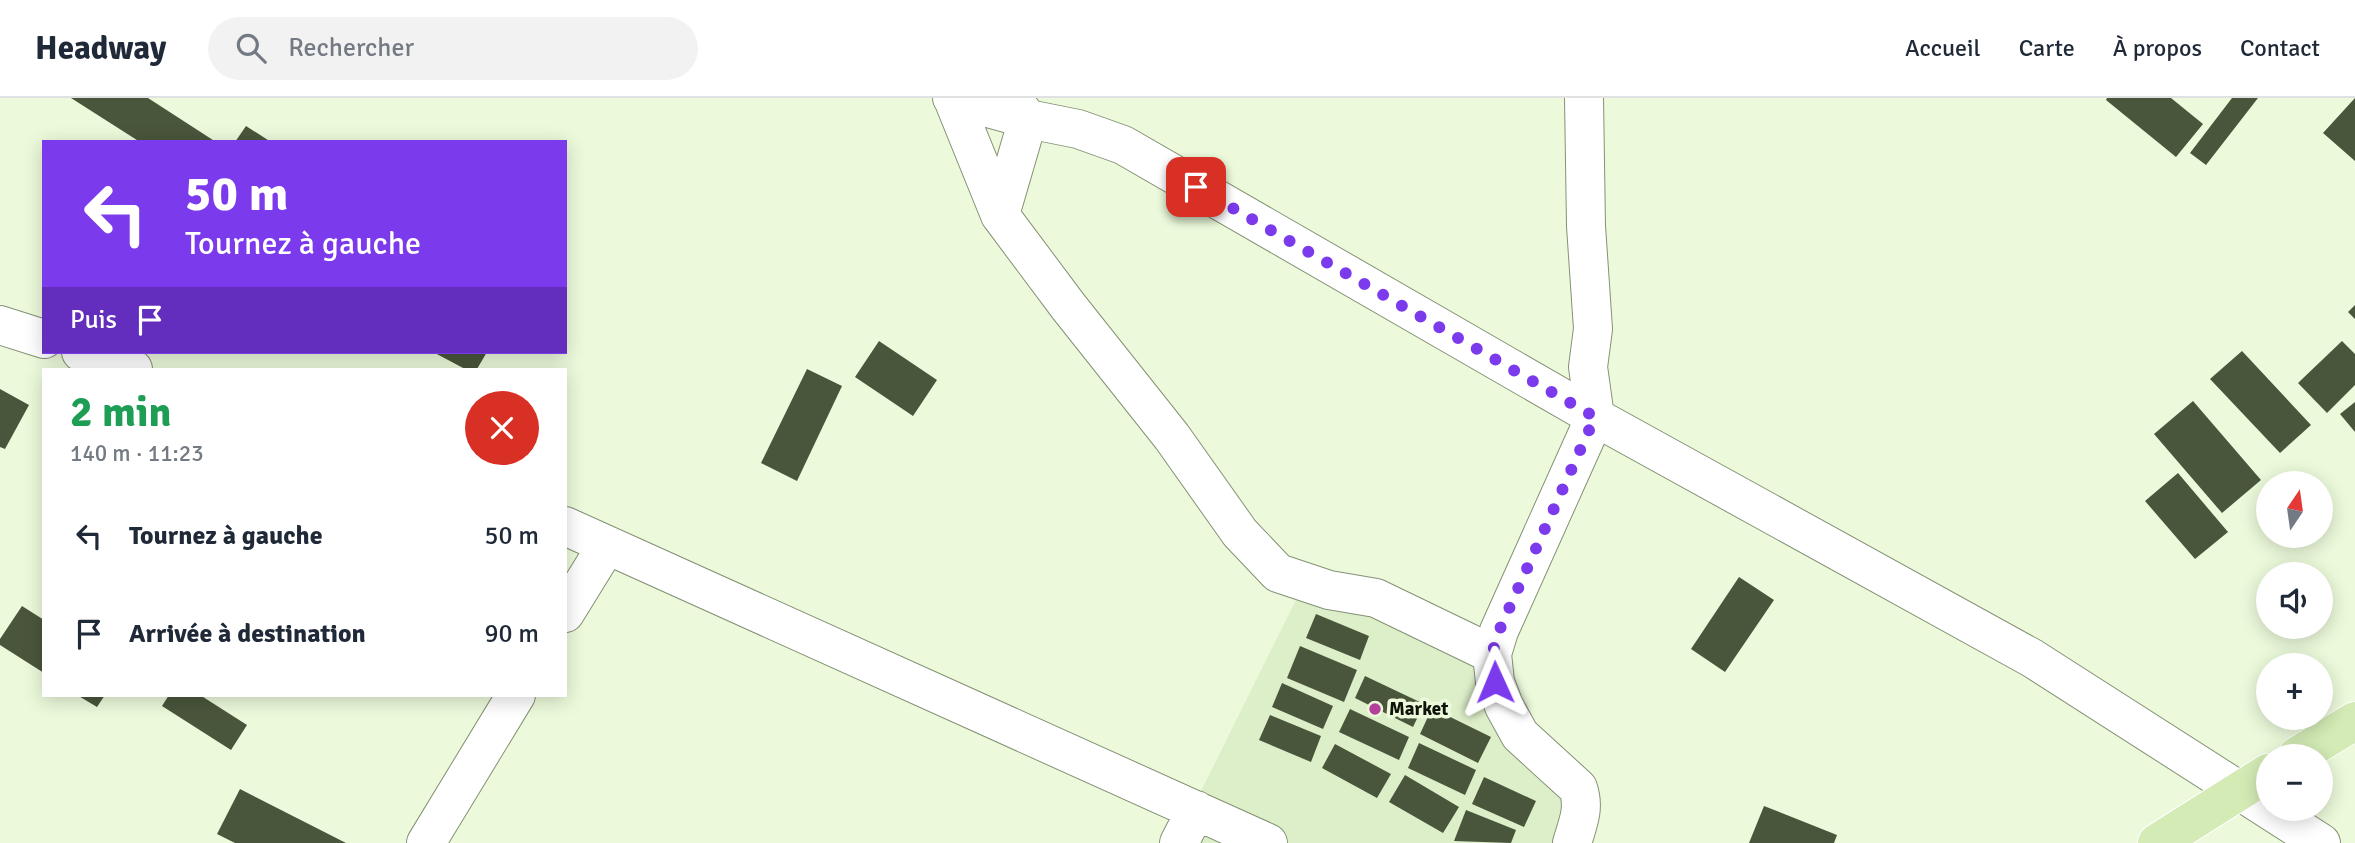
<!DOCTYPE html>
<html lang="fr">
<meta charset="utf-8">
<style>
body{margin:0;font-family:Signika,sans-serif;background:#f2f2f3;color:#1f2937;height:100vh;display:flex;flex-direction:column;font-size:26px;white-space:nowrap}
*{box-sizing:border-box;margin:0}
p{font-size:23px;color:#747a83}
.icon{flex:none;width:38px;height:38px;fill:none;stroke:currentColor;stroke-width:2;stroke-linecap:round;stroke-linejoin:round}
.map{position:relative;flex:1;overflow:hidden}
.side{position:absolute;left:42px;top:270px;width:525px;height:329px;display:flex;flex-direction:column;background:#fff;border-radius:0px;box-shadow:0 4px 18px #0003}
.side>*{flex:none}
.hud{position:absolute;left:42px;top:42px;width:525px;height:214px;border-radius:0px;box-shadow:0 4px 18px #0003;background:#7c3aed;color:#fff;overflow:hidden}
.needle{width:46px;rotate:13deg}
.buttons{position:absolute;left:2256px;top:373px;display:grid;gap:14px}
.buttons a{display:grid;place-items:center;width:77px;height:77px;border-radius:50%;background:#fff;box-shadow:0 4px 18px #0003;font-size:35px}
.pin{position:absolute;display:grid;place-items:center;width:60px;height:60px;color:#fff;margin:-30px;border-radius:14px;box-shadow:0 4px 10px #0006}
.me{position:absolute;width:77px;margin:-38px;rotate:359deg;stroke-linejoin:round;filter:drop-shadow(0 0 5px #0008)}
.turn{display:flex;align-items:center;gap:24px;height:147px;padding:0 28px;font-size:32px}
.turn .icon{width:91px;height:91px;stroke-width:2.5}
.turn b{display:block;font-size:49px;line-height:60px}
.then{display:flex;align-items:center;height:66px;padding:0 28px;background:#0003;gap:14px;font-size:26px}
.round{display:grid;place-items:center;flex:none;width:74px;height:74px;border-radius:37px;background:#f2f2f3}
.headline{display:flex;align-items:center;justify-content:space-between;height:119px;padding:0 28px}
h1{font-size:42px;font-weight:700;line-height:52px;color:#1e9e55}
ul{padding:0;list-style:none}
li{display:flex;align-items:center;gap:21px;height:98px;padding:0 28px}
li div{flex:1}
li b{display:block;font-size:26px}
li em{font-style:normal}
header{display:flex;align-items:center;gap:42px;box-sizing:border-box;height:98px;padding:0 35px;background:#fff;border-bottom:2px solid #e0e1e3}
header strong{font-size:33px}
nav{display:flex;gap:38px;margin-inline-start:auto;font-size:24px}
.search{width:490px;height:63px;background:#f2f2f3;display:flex;align-items:center;gap:18px;box-sizing:border-box;padding:0 24px;border-radius:38px;color:#747a83;font-size:26px}
.map>svg:first-child{display:block}
.built{fill:#ddefc9}
.building{fill:#4a563c}
.lines{fill:none;stroke-linecap:round;stroke-linejoin:round}
.minor-casing{stroke:#849175;stroke-width:40}
.major-casing{stroke:#fff;stroke-width:40}
.minor{stroke:#fff;stroke-width:38}
.major{stroke:#d4ebb5;stroke-width:38}
.route{stroke:#7c3aed;stroke-width:12;stroke-dasharray:0 21.6}
.poi-dot{fill:#b3409a;stroke:#ecfadb;stroke-width:2.5}
.labels{text-anchor:middle;dominant-baseline:central;stroke-width:7;stroke-linejoin:round;paint-order:stroke}
.poi-label{font-size:19px;font-weight:bold;fill:#0f1309;stroke:#ecfadb;text-anchor:start}
</style>
<header>
<strong>Headway</strong>
<div class="search"><svg class="icon" aria-label="search" viewBox="0 0 24 24"><circle cx="10" cy="10" r="6"/><path d="M15 15l6 6"/></svg>Rechercher</div>
<nav><a>Accueil</a><a>Carte</a><a>À propos</a><a>Contact</a></nav>
</header>
<div class="map">
<svg width="2355" height="745" viewBox="0 0 2355 745">
<rect width="100%" height="100%" fill="#ecfadb"/>
<path class="built" d="M1304,486L1492,556L1582,702L1567,745H1175Z"/>
<path class="building" d="M71,0H148L216,44H140Z
M2107,0H2171L2203,26L2176,59L2106,2Z
M2232,0H2258L2206,67L2190,55Z
M2355,0V63L2323,35Z
M246,28L271,44H235Z
M2355,207V221L2348,214Z
M879,243L937,282L913,318L855,279Z
M2342,243L2355,256V287L2327,315L2298,285Z
M2242,253L2311,327L2280,355L2210,281Z
M433,254H487L477,271H465Z
M807,271L842,288L797,383L761,365Z
M0,291L29,307L5,351L0,349Z
M2193,303L2261,382L2222,415L2154,336Z
M2355,304V334L2340,316Z
M2178,375L2228,434L2195,461L2145,403Z
M1739,479L1774,502L1725,574L1691,551Z
M22,508L44,522V575L0,547V541Z
M1316,516L1369,538L1360,562L1306,540Z
M1300,548L1357,572L1344,604L1287,580Z
M1365,578L1424,606L1413,629L1355,600Z
M1282,585L1333,608L1323,631L1272,609Z
M77,597H105L97,609Z
M169,597H200L247,627L231,652L162,608Z
M1432,610L1491,639L1478,665L1420,636Z
M1350,611L1409,639L1399,662L1339,634Z
M1270,617L1321,638L1311,664L1259,642Z
M1419,645L1476,672L1465,697L1408,670Z
M1335,646L1391,676L1377,700L1322,670Z
M1405,677L1459,709L1443,735L1389,704Z
M1484,679L1536,703L1524,729L1472,706Z
M240,691L346,745H235L217,736Z
M1764,708L1837,737L1834,745H1749Z
M1466,712L1516,732L1511,745L1454,743Z"/>
<g class="lines">
<g class="minor-casing">
<path id="minor" d="M952,0L1028,21L1078,31L1123,47L1595,319L2032,560L2321,745
M953,1L1000,117L1068,208L1172,339L1240,435L1278,475L1329,492L1376,500L1492,556
M1000,117L1028,21L1013,2
M0,227L44,241
M81,254L133,271
M565,428L1268,745
M565,515L607,447
M426,745L516,597
M1179,745L1196,712
M1572,745C1578,725 1585,710 1578,690L1520,637L1504,608L1495,584L1492,556L1499,533L1595,319L1588,269L1593,231L1586,128L1584,0"/>
</g>
<g class="major-casing">
<path id="major" d="M2297,658L2355,623
M2157,745L2268,675"/>
</g>
<use href="#minor" class="minor"/>
<use href="#major" class="major"/>
</g>
<g class="lines">
<path class="route" d="M1196,89L1595,319L1499,533L1492,556L1495,584"/>
</g>
<circle class="poi-dot" cx="1375" cy="611" r="7"/>
<g class="labels">
<g class="poi-label">
<text x="1389" y="611">Market</text>
</g>
</g>
</svg>
<div class="buttons">
<a><svg class="needle" viewBox="-14 -14 28 28"><path d="M0-13l5 13h-10z" fill="#e53935"/><path d="M0 13l5-13h-10z" fill="#747a83"/></svg></a>
<a><svg class="icon" aria-label="sound" viewBox="0 0 24 24"><path d="M4 9h4l5-4v14l-5-4H4zM17 9q2 3 0 6"/></svg></a>
<a>+</a>
<a>−</a>
</div>
<div class="pin" style="left:1196px;top:89px;background:#d93025"><svg class="icon" aria-label="arrive" viewBox="0 0 24 24"><path d="M6 21V4h12l-3 4 3 4H6"/></svg></div>
<svg class="me" style="left:1495px;top:584px" viewBox="-20 -20 40 40"><path d="M0-17L14 15 0 8-14 15z" fill="#7c3aed" stroke="#fff" stroke-width="4"/></svg>
<div class="hud">
<div class="turn"><svg class="icon" aria-label="left" viewBox="0 0 24 24"><path d="M17 20v-9H6M10 6l-5 5 5 5"/></svg><div><b>50 m</b>Tournez à gauche</div></div>
<div class="then">Puis<svg class="icon" aria-label="arrive" viewBox="0 0 24 24"><path d="M6 21V4h12l-3 4 3 4H6"/></svg></div>
</div>
<section class="side">
<div class="headline"><div><h1>2 min</h1><p>140 m · 11:23</p></div><a class="round" style="background:#d93025;color:#fff"><svg class="icon" aria-label="close" viewBox="0 0 24 24"><path d="M6 6l12 12M18 6L6 18"/></svg></a></div>
<ul>
<li><svg class="icon" aria-label="left" viewBox="0 0 24 24"><path d="M17 20v-9H6M10 6l-5 5 5 5"/></svg><div><b>Tournez à gauche</b></div><em>50 m</em></li>
<li><svg class="icon" aria-label="arrive" viewBox="0 0 24 24"><path d="M6 21V4h12l-3 4 3 4H6"/></svg><div><b>Arrivée à destination</b></div><em>90 m</em></li>
</ul>
</section>
</div>
